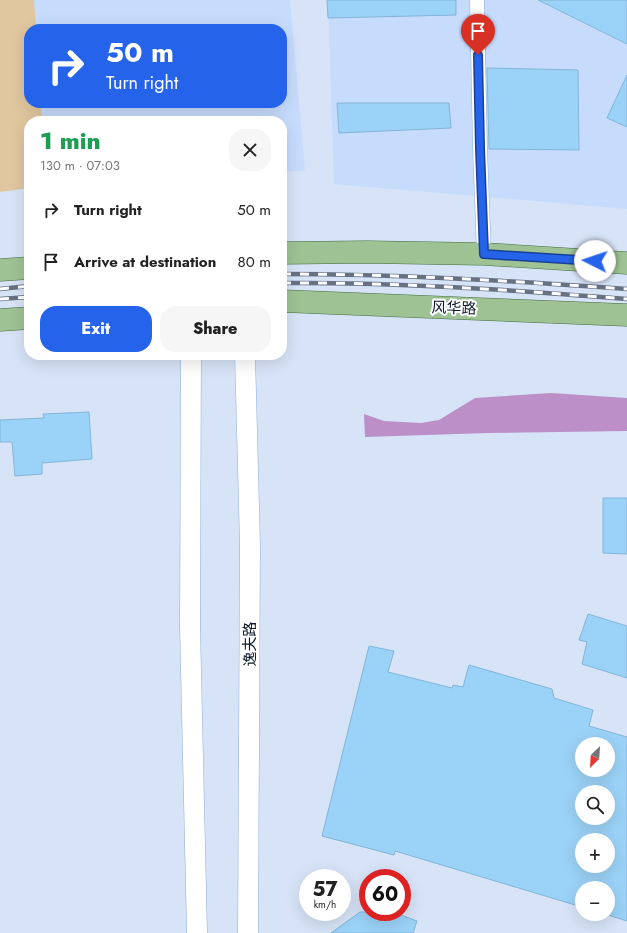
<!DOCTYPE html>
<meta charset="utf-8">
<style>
body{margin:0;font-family:Jost,"Noto Sans SC",sans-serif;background:#f6f6f6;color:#222;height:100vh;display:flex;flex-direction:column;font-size:15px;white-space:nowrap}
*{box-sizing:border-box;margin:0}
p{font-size:13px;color:#767676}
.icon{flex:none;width:22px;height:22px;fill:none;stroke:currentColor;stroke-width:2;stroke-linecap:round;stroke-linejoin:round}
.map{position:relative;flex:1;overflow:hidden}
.side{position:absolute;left:24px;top:116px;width:263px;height:244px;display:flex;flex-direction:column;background:#fff;border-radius:16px;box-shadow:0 4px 16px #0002}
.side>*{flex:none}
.guide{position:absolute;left:24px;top:24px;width:263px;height:84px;border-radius:16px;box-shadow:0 4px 16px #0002;background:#2563eb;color:#fff;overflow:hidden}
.needle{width:26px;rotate:205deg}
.fabs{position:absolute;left:575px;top:737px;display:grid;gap:8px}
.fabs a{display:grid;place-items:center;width:40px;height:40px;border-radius:50%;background:#fff;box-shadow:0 4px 16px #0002;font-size:20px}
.speed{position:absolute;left:299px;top:869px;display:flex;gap:8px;font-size:20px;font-weight:700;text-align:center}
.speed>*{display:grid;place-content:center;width:52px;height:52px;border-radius:50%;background:#fff;box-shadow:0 4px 16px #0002;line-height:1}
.speed small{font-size:10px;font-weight:400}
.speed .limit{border:6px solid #d22;background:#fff;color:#111}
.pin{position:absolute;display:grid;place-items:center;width:34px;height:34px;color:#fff;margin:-41px -17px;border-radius:50% 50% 50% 0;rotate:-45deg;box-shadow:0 0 4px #0007}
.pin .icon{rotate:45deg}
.me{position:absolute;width:44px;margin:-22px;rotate:274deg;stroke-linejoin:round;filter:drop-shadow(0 0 3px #0008)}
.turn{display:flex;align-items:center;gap:14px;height:84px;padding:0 16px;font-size:18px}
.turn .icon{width:52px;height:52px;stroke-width:2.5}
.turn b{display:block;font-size:28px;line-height:34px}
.round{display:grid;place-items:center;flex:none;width:42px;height:42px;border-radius:16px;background:#f6f6f6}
.summary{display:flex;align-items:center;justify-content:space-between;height:68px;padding:0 16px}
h1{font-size:24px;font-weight:800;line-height:30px;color:#1e9e55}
.cta{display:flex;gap:8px;margin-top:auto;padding:8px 16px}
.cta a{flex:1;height:46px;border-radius:16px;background:#2563eb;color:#fff;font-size:16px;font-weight:800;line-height:46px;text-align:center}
.cta a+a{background:#f6f6f6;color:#222}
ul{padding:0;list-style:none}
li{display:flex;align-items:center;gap:12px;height:52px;padding:0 16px}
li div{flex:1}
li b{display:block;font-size:15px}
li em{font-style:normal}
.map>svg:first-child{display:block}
.built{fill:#c7dcfd;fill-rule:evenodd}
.green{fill:#e1c79f}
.water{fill:#bc8fc8}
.building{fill:#9bd2f7;stroke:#83b5d8;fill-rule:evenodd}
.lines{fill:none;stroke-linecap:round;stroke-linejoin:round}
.street-casing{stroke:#8fadda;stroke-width:15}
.secondary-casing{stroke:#8fadda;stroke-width:21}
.primary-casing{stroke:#426c40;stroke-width:23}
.street{stroke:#fff;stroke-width:14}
.secondary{stroke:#fff;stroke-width:20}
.primary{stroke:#9ec294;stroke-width:22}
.rail-casing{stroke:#667183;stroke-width:4.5}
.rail{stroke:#fff;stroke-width:3;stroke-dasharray:9;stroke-linecap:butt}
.route-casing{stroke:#184099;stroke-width:10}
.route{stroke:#2563eb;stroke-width:7}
.labels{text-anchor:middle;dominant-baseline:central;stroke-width:4;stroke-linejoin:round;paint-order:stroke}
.street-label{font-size:15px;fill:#0d1728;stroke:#fff}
</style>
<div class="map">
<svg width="627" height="933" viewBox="0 0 627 933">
<rect width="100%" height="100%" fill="#d7e3f7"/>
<path class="built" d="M0,0H290L305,170L282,172V121H29V189L0,191ZM29,29H282V103H29Z
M328,0H627V209L334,184Z"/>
<path class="green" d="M0,0H34L36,29H29V103H41L42,121H29V188L0,192Z"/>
<path class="water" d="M551,393L627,398V431L488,433L365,437L364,414L384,421L421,423L439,420L475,398Z"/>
<path class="building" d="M327,0H456V15L328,18Z
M538,0H627V44Z
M487,68L578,70L579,150L489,149Z
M627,75V127L607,118Z
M337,103H449L451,128L339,133Z
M89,412L92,459L42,463V474L15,476L12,442H0V420L44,418L43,414Z
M603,498H627V554L603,553Z
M588,614L627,626V678L582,664L587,642L579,640Z
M369,646L394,651L388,672L452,688L453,685L463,687L469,665L552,689L554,698L593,710L589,726L627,737V921L608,915V888H582V907L395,851L394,855L322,836ZM582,744H608V770H582ZM582,792H608V818H582ZM582,840H608V866H582Z
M360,912H393L417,921L413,933H331Z"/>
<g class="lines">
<g class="street-casing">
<path id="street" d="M477,0L480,148L484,254"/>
</g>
<g class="secondary-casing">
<path id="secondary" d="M191,355L190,626L197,933
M245,355L250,545L248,933"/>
</g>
<g class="primary-casing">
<path id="primary" d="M282,253L367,252L484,254L627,263
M0,270L29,268
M282,301L627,315
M0,320L29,318"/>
</g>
<use href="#street" class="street"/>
<use href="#secondary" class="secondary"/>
<use href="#primary" class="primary"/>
<g class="rail-casing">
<path id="rail" d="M282,274C397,274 512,281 627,289
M282,283C397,282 512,290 627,299
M0,289L29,286
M0,299L29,297"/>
</g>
<use href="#rail" class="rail"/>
</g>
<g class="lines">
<g class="route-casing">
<path id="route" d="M478,55L480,148L484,254L595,261"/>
</g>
<use href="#route" class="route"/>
</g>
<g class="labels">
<g class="street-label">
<text transform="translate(454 308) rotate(2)">风华路</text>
<text transform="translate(250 644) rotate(-90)">逸夫路</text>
</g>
</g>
</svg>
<div class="fabs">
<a><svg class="needle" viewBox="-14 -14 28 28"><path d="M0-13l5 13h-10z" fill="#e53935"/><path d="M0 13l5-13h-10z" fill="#767676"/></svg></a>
<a><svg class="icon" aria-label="search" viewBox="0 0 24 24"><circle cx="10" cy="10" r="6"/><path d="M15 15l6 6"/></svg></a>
<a>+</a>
<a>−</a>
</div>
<div class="speed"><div>57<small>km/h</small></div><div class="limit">60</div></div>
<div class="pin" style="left:478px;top:55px;background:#d93025"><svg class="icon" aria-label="arrive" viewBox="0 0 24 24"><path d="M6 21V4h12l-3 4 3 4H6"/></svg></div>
<svg class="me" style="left:595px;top:261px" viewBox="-20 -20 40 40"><circle r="19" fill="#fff"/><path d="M0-13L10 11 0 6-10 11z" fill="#2563eb"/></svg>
<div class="guide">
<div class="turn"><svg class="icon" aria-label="right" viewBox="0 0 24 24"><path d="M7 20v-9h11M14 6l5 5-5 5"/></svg><div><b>50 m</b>Turn right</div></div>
</div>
<section class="side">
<div class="summary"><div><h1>1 min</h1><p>130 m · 07:03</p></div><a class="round"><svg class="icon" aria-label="close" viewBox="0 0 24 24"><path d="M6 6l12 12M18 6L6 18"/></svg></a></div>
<ul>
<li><svg class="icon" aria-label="right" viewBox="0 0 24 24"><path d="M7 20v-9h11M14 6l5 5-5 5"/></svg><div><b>Turn right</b></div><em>50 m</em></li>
<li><svg class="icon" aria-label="arrive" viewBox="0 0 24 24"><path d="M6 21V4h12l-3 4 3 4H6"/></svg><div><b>Arrive at destination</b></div><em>80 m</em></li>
</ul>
<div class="cta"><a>Exit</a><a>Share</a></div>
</section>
</div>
